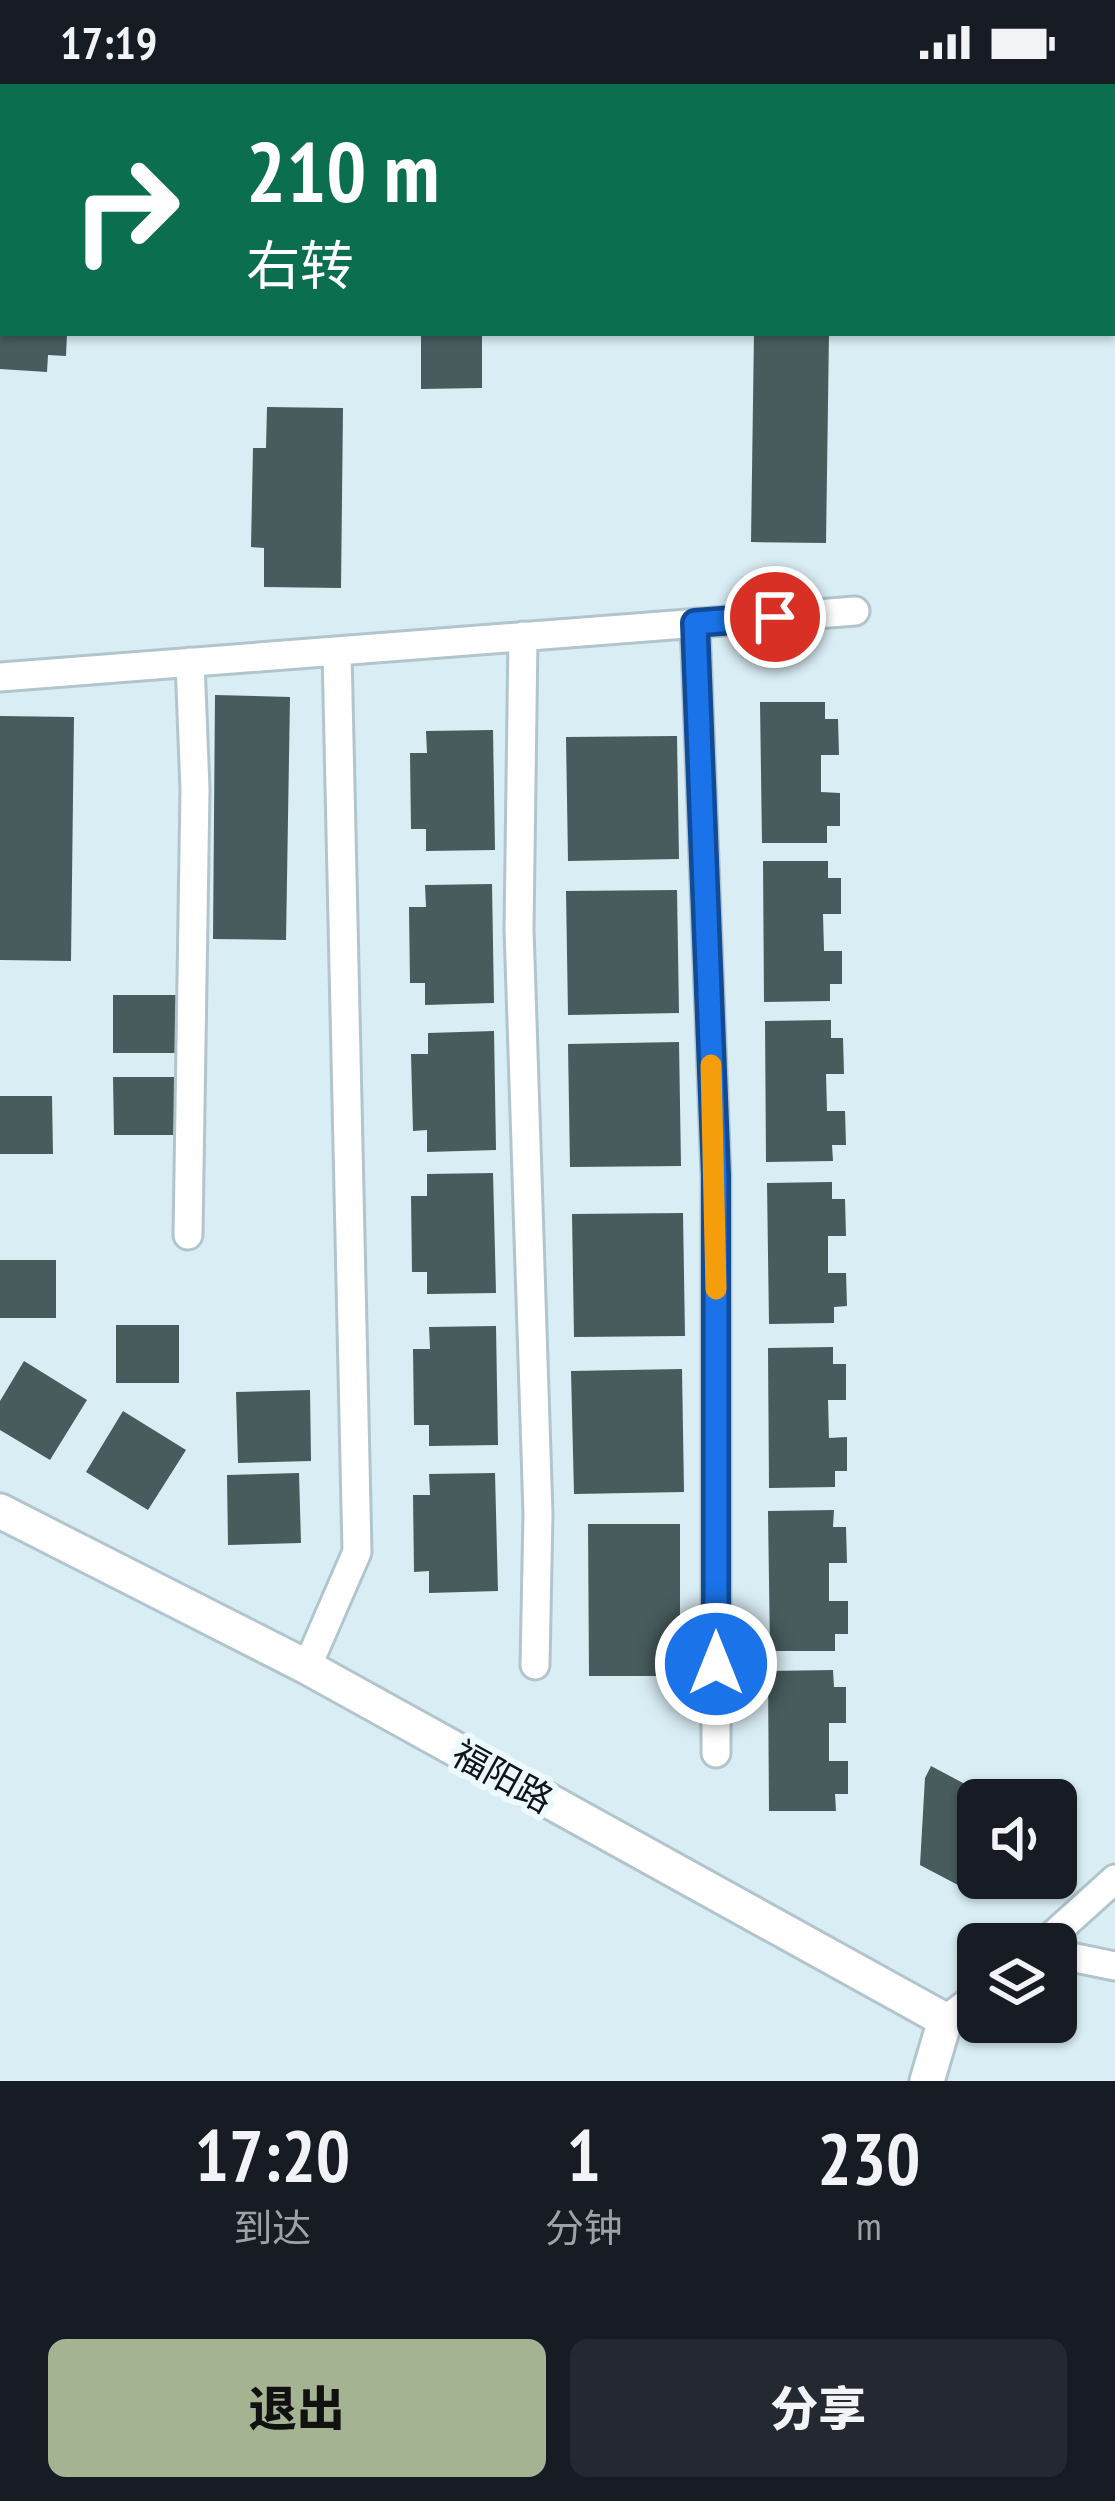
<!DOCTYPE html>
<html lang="zh">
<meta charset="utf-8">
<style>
body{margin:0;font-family:"PT Sans Narrow","Noto Sans SC",sans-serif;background:#242831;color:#f1f3f6;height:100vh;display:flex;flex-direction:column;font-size:45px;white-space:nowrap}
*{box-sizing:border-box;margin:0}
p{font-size:39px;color:#9ea1a6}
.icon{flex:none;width:66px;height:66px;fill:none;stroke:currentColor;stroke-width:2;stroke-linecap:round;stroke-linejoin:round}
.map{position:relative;height:1997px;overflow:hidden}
.details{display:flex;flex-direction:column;background:#171b24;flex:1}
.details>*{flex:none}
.guide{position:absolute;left:0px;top:0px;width:1116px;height:252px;box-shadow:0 3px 9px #0004;background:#0b6e4f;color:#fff;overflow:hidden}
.fabs{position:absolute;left:957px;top:1695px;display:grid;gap:24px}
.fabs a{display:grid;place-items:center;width:120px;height:120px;border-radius:18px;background:#171b24;box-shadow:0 3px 9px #0004;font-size:60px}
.pin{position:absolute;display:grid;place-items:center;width:102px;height:102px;color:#fff;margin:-51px;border:6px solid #fff;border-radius:50%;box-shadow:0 3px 12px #0007}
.me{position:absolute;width:132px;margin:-66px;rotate:0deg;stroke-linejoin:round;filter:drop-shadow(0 0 9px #0008)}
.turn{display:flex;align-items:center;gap:42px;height:252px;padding:0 48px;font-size:54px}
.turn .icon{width:156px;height:156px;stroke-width:2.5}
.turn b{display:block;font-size:84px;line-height:102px}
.eta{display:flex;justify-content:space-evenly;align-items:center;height:204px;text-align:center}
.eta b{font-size:72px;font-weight:800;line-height:84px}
.action{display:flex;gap:24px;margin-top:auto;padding:24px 48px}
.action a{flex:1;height:138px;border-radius:18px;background:#a4b493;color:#111;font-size:48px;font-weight:800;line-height:138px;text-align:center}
.action a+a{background:#242831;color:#f1f3f6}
.status{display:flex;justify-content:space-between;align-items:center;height:84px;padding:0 60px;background:#171b24;direction:ltr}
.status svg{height:33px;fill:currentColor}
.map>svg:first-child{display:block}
.building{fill:#485b5d}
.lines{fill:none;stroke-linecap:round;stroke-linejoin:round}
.minor-casing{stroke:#b2c5cc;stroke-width:33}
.tertiary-casing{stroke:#b2c5cc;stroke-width:39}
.minor{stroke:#fff;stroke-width:27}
.tertiary{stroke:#fff;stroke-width:33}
.route-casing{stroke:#114b97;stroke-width:30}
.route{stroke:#1a73e8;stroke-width:21}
.slow{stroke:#f59e0b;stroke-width:21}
.labels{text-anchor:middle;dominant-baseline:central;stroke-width:12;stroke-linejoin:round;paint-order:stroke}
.street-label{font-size:36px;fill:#0f1619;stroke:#edf9fd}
</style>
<div class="status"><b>17:19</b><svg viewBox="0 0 49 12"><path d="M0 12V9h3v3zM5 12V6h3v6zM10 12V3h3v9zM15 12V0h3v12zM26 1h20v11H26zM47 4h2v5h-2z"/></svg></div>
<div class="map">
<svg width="1115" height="1997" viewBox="0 0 1115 1997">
<rect width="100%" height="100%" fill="#d9edf4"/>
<path class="building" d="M0,249H67L66,272L48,271L47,288L0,285Z
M421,249H482V304L421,305Z
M754,249H829L826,459L751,458Z
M267,323L343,324L341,504L264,503V464L251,463L253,364H266Z
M215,611L290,613L286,856L213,855Z
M760,618H825V635H838L839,671H821V708L840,709V742H827V759H762Z
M0,632L74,633L71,877L0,876Z
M493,646L495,766L426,767V745H411L410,669H427L426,647Z
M677,652L679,775L568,777L566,653Z
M763,777H828V794H841V830H823L824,867H842V900H830V917L764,918Z
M492,800L494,919L425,921V899H410L409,823H426L425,801Z
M677,806L679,929L568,931L566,807Z
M113,911H176L175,969H113Z
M831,936V954H843L844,990H826L827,1027H845L846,1061H832L833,1077L766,1078L765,937Z
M494,947L496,1066L427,1068V1046L413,1047L411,970H428V949Z
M679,958L681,1082L570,1083L568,960Z
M113,993H176L177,1051H114Z
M0,1012H52L53,1070H0Z
M493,1089L496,1209L427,1210V1188H412L411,1112H427V1090Z
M832,1098V1115H845L846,1152H828V1189H846L847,1222L834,1223V1239L769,1240L767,1099Z
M683,1129L685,1252L574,1253L572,1130Z
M0,1176H56V1234H0Z
M116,1241H179V1299H116Z
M496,1242L498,1361L429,1362V1341H414L413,1265H430L429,1243Z
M833,1263V1280H846V1316H828L829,1354L847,1353V1387H835V1403L769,1404L768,1264Z
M24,1277L87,1316L50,1376L0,1346V1317Z
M682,1285L684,1408L574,1410L571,1287Z
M310,1306L311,1377L238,1379L236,1308Z
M123,1327L186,1366L148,1426L86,1388Z
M299,1389L301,1459L228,1461L227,1391Z
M495,1389L498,1507L429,1509V1487L414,1488L413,1411H430L429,1390Z
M834,1426L833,1443H846L847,1479H829V1517H848V1550H835V1567H770L768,1427Z
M588,1440H680V1592H589Z
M833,1586L834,1603H846V1639H829V1677H848V1710H835L836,1727H769L768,1587Z
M931,1682L995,1716H978V1763L958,1801L920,1781L925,1694Z"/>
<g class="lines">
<g class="minor-casing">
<path id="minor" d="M695,539L716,1092V1669
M523,552L519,845L538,1430L535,1581
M0,593L855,527
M188,1151L195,705L190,578
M307,1583L357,1468L337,567
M1043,1860L1115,1795
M1056,1870L1115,1882
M945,1936L978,1911"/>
</g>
<g class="tertiary-casing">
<path id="tertiary" d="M0,1427L307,1583L945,1936L927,1997"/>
</g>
<use href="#minor" class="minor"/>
<use href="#tertiary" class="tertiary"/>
</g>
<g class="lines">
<g class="route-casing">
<path id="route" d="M716,1580V1092L695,539L775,533"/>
</g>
<use href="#route" class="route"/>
<path class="slow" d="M711,981L716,1205"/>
</g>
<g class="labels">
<g class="street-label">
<text transform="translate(503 1692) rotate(29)">福阳路</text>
</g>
</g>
</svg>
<div class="fabs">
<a><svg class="icon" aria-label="sound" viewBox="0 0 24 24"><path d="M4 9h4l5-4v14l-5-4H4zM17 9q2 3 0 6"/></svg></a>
<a><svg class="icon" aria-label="layers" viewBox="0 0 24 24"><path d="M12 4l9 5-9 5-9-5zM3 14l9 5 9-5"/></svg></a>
</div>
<div class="pin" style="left:775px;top:533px;background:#d93025"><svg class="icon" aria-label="arrive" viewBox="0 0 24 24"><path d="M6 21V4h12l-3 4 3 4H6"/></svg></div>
<svg class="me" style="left:716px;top:1580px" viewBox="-20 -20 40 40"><circle r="17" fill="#1a73e8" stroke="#fff" stroke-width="3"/><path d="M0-11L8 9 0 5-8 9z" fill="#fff"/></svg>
<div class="guide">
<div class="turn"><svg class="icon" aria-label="right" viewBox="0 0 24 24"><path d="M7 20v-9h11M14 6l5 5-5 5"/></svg><div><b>210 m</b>右转</div></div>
</div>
</div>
<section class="details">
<div class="eta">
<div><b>17:20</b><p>到达</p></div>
<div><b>1</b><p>分钟</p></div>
<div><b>230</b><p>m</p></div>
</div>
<div class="action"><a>退出</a><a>分享</a></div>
</section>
